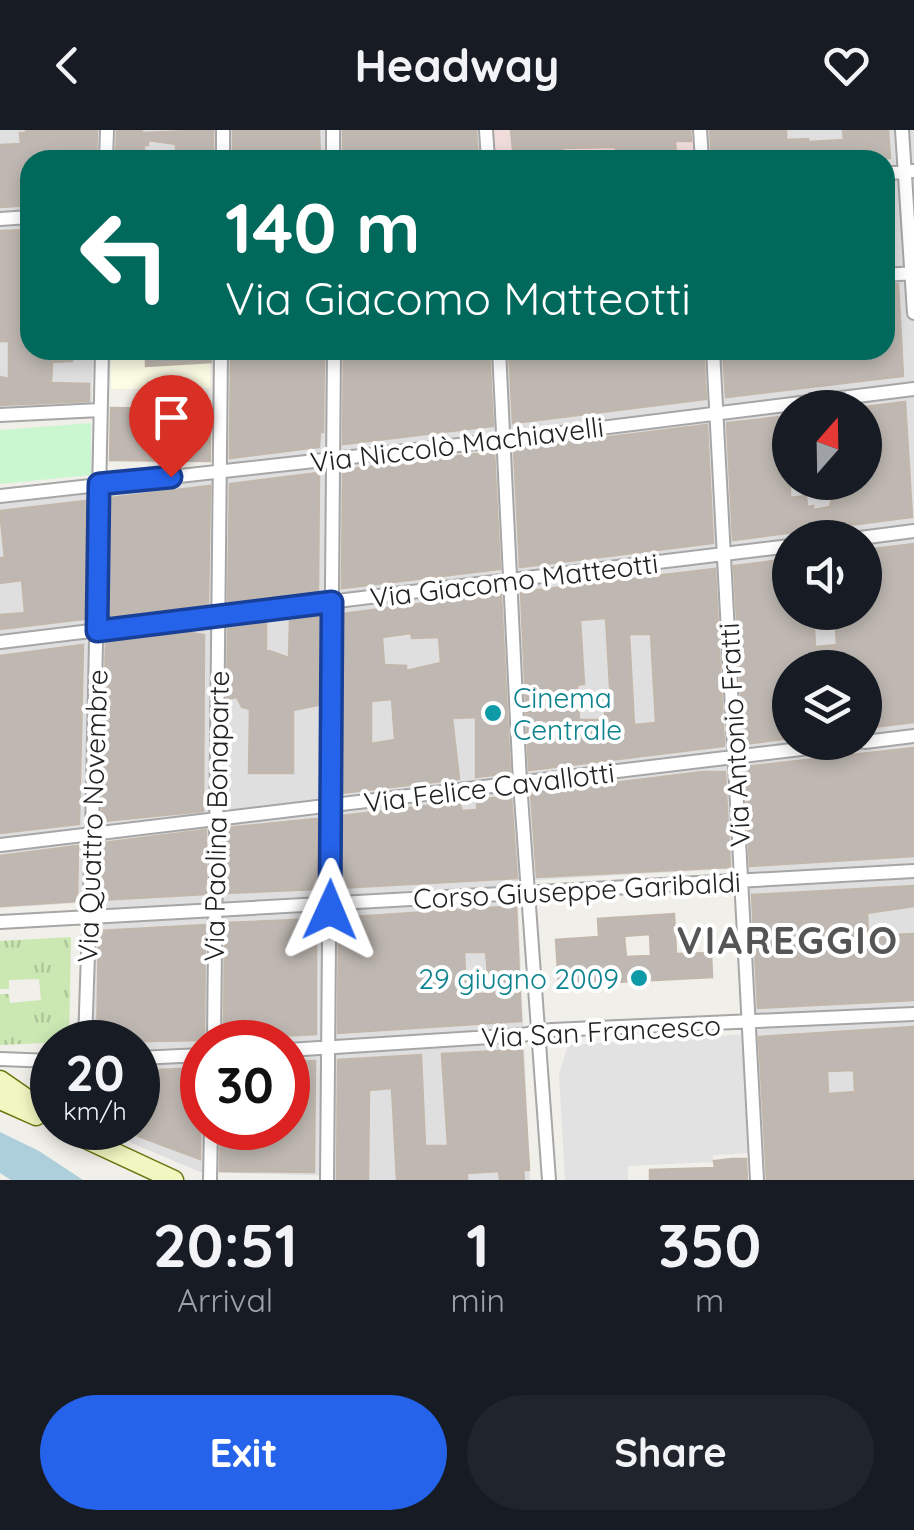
<!DOCTYPE html>
<meta charset="utf-8">
<style>
body{margin:0;font-family:Quicksand,sans-serif;background:#20242c;color:#f1f3f6;height:100vh;display:flex;flex-direction:column;font-size:38px;white-space:nowrap}
*{box-sizing:border-box;margin:0}
p{font-size:32px;color:#9ea1a6}
.icon{flex:none;width:55px;height:55px;fill:none;stroke:currentColor;stroke-width:2;stroke-linecap:round;stroke-linejoin:round}
.map{position:relative;height:1050px;overflow:hidden}
.panel{display:flex;flex-direction:column;background:#171b24;flex:1}
.panel>*{flex:none}
.top-card{position:absolute;left:20px;top:20px;width:875px;height:210px;border-radius:30px;box-shadow:0 5px 15px #0003;background:#00695c;color:#fff;overflow:hidden}
.needle{width:65px;rotate:20deg}
.controls{position:absolute;left:772px;top:260px;display:grid;gap:20px}
.controls a{display:grid;place-items:center;width:110px;height:110px;border-radius:50%;background:#171b24;box-shadow:0 5px 15px #0003;font-size:50px}
.speed{position:absolute;left:30px;top:890px;display:flex;gap:20px;font-size:50px;font-weight:700;text-align:center}
.speed>*{display:grid;place-content:center;width:130px;height:130px;border-radius:50%;background:#171b24;box-shadow:0 5px 15px #0003;line-height:1}
.speed small{font-size:25px;font-weight:400}
.speed .limit{border:15px solid #d22;background:#fff;color:#111}
.pin{position:absolute;display:grid;place-items:center;width:85px;height:85px;color:#fff;margin:-102px -42px;border-radius:50% 50% 50% 0;rotate:-45deg;box-shadow:0 0 10px #0007}
.pin .icon{rotate:45deg}
.me{position:absolute;width:110px;margin:-55px;rotate:1deg;stroke-linejoin:round;filter:drop-shadow(0 0 8px #0008)}
.turn{display:flex;align-items:center;gap:35px;height:210px;padding:0 40px;font-size:45px}
.turn .icon{width:130px;height:130px;stroke-width:2.5}
.turn b{display:block;font-size:70px;line-height:85px}
.eta{display:flex;justify-content:space-evenly;align-items:center;height:170px;text-align:center}
.eta b{font-size:60px;font-weight:800;line-height:70px}
.cta{display:flex;gap:20px;margin-top:auto;padding:20px 40px}
.cta a{flex:1;height:115px;border-radius:60px;background:#2563eb;color:#fff;font-size:40px;font-weight:800;line-height:115px;text-align:center}
.cta a+a{background:#20242c;color:#f1f3f6}
header{display:flex;justify-content:space-between;align-items:center;height:130px;padding:0 40px;background:#171b24;font-size:45px;font-weight:800}
.map>svg:first-child{display:block}
.residential{fill:#e0dfdf;fill-rule:evenodd}
.commercial{fill:#f0dcda}
.education{fill:#fdfde6}
.grass{fill:url(#grass-tufts)}
.park{fill:#cbf7d0}
.parking{fill:#e2e2e2}
.water{fill:#adcfdc}
.building{fill:#bfb8b2;stroke:#c2b7ac;stroke-width:2.5;fill-rule:evenodd}
.lines{fill:none;stroke-linecap:round;stroke-linejoin:round}
.street-casing{stroke:#a6a6a6;stroke-width:16}
.secondary-casing{stroke:#66760c;stroke-width:21}
.street{stroke:#fff;stroke-width:12}
.secondary{stroke:#f2f7c2;stroke-width:18}
.route-casing{stroke:#184099;stroke-width:25}
.route{stroke:#2563eb;stroke-width:18}
.culture-dot{fill:#0f9aa8;stroke:#fff;stroke-width:4}
.labels{text-anchor:middle;dominant-baseline:central;stroke-width:8;stroke-linejoin:round;paint-order:stroke}
.street-label{font-size:28px;fill:#222;stroke:#fff}
.culture-label{font-size:28px;fill:#0d838f;stroke:#fff;text-anchor:start}
.district-label{font-size:38px;font-weight:bold;letter-spacing:2.5px;fill:#555;stroke:#fff}
</style>
<header><svg class="icon" aria-label="back" viewBox="0 0 24 24"><path d="M15 5l-7 7 7 7"/></svg>Headway<svg class="icon" aria-label="heart" viewBox="0 0 24 24"><path d="M12 20l-8-8c-3-5 5-10 8-4 3-6 11-1 8 4z"/></svg></header>
<div class="map">
<svg width="914" height="1050" viewBox="0 0 914 1050">
<defs>
<pattern id="grass-tufts" width="24" height="20" patternUnits="userSpaceOnUse" patternTransform="scale(2.5)"><rect width="24" height="20" fill="#cbe8b3"/><path d="M3 7l-1-3M5 7V3M7 7l1-3M15 17l-1-3M17 17v-4M19 17l1-3" fill="none" stroke="#aec79a"/></pattern>
</defs>
<rect width="100%" height="100%" fill="#f1efe9"/>
<path class="residential" d="M0,0H914V1050H764L746,738L517,751L530,1050H334V1046L200,1042L96,998H138V912H93L94,772L0,778V374L227,348L229,220H885V30H30V220H93L92,276L0,277ZM790,278H865V352H790ZM790,408H865V482H790ZM790,538H865V612H790ZM202,912H288V998H202Z"/>
<path class="commercial" d="M490,0H694L695,30H492Z"/>
<path class="education" d="M111,220H210V258L111,259Z"/>
<path class="grass" d="M71,807L69,912L0,915V864H9L10,873L41,870L39,849L9,850V859H0V811Z"/>
<path class="park" d="M91,293V345L0,354V300Z"/>
<path class="parking" d="M746,904L752,1023L713,1025V1032L628,1036V1050H565L559,944L568,915Z"/>
<path class="water" d="M0,1002L39,1021L83,1050H11L0,1043Z"/>
<path class="building" d="M26,0H97L96,30H30V75L0,77V15L21,14L20,3H26Z
M117,0H142V3L213,0V30H184V26L176,27V14L148,10V15H144V26L116,30Z
M233,0H319L320,30H233Z
M343,0H476L478,30H343Z
M511,0H690L691,11H675L676,23L616,28V17L562,18L563,30H514Z
M710,0H786V10L808,9V12L844,10L843,0H888L890,28L712,30Z
M30,100V220H72V231L52,232L51,253L89,254V271L0,275V247L9,249V211H0V101Z
M898,154L903,246L726,267L723,220H825L826,225L849,220H885V155Z
M146,220H211V232L146,236Z
M231,220H324L323,302H320L319,317L230,328Z
M344,220H489L493,296L343,314Z
M509,220H618L619,230L646,225V220H703L706,269L513,293Z
M905,272L912,387L733,410L727,293L790,286V368L806,366L807,377L813,376V380L830,377L833,361L842,360V354L865,352V277Z
M111,278L165,279L164,305H186L187,278L210,279V331L110,330Z
M707,295L713,413L520,437L514,319Z
M494,322L500,439L342,458L343,340Z
M319,343L318,461L228,472L230,354Z
M210,356L208,474L106,486L109,368Z
M86,371L84,489L0,499V485L25,483L22,450L0,453V428H5L0,381Z
M914,414V592L865,598V538H790V608L744,614L734,436L790,429V482H813L815,517L837,515L835,482H865V420Z
M715,439L724,616L529,640L521,462ZM606,488L611,574L604,575L606,590H579L577,555L584,554L580,490ZM629,504H651L656,593L634,595Z
M488,465H501L510,643L476,647V587L452,588L459,649L340,663L342,484ZM411,503L412,508L439,507L441,533L406,541V536L384,535L382,507ZM392,569L395,610L371,614V571Z
M318,487V575L293,580V643H249L250,579L242,577L237,567L227,569L228,499L266,494V520L289,528L290,491Z
M191,503L204,505L203,681L102,691L106,512Z
M83,515L79,694L0,703V526Z
M914,618V726L750,736L745,637Z
M703,642H725L730,737L537,747L531,663Z
M511,667L517,748L339,758L340,686L459,672L462,681L477,680V672L482,669Z
M317,689V759L226,763V698Z
M206,700V764L100,770L102,713Z
M78,716L77,771L0,776V726Z
M914,756V776L867,783L868,806L914,804V870L758,878L752,765Z
M516,776L521,891L338,903L339,788ZM464,822H486L490,864H466Z
M674,784L676,824L711,823L712,847L559,855L556,810L599,807L598,789ZM650,804L651,826L626,827L624,806Z
M316,789V904L224,909L225,793Z
M205,795L204,910L97,912L99,801Z
M914,897V1050H767L759,907ZM854,940L855,962L828,964L827,941Z
M522,920L529,1040H523L524,1050H500L499,1041L467,1043V1050H397L392,958L369,960L368,1050H337L338,930L421,925L425,1016H448L442,924Z
M315,931L314,1042L220,1041L221,998H288V932Z
M200,938V1029L138,1006V941Z
M732,1029H746L747,1050H650V1040L715,1038L714,1031Z"/>
<g class="lines">
<g class="street-casing">
<path id="street" d="M333,0V30
M486,0L488,30
M700,0L702,30
M902,0L914,183
M106,30L107,0
M223,30V0
M885,43L914,41
M0,89L30,87
M885,145L914,143
M499,220L520,653L549,1050
M713,220L757,1050
M0,285L100,280
M0,366L504,310L914,259
M860,408L914,401
M0,512L790,416
M865,612L914,606
M0,715L859,612
M0,792L914,741
M85,912L92,705L102,220
M214,912L221,220
M288,920L522,905L552,900L914,884
M138,928L202,925
M0,929L52,931
M210,1050L211,998
M327,1050L334,220"/>
</g>
<g class="secondary-casing">
<path id="secondary" d="M0,950L52,986
M0,970L36,986
M62,998L174,1050"/>
</g>
<use href="#street" class="street"/>
<use href="#secondary" class="secondary"/>
</g>
<g class="lines">
<g class="route-casing">
<path id="route" d="M171,347L99,354L97,501L332,472L330,780"/>
</g>
<use href="#route" class="route"/>
</g>
<g class="culture-dot">
<circle cx="493" cy="583" r="10"/>
<circle cx="639" cy="848" r="10"/>
</g>
<g class="labels">
<g class="street-label">
<text transform="translate(457 314) rotate(-7)">Via Niccolò Machiavelli</text>
<text transform="translate(514 450) rotate(-7)">Via Giacomo Matteotti</text>
<text transform="translate(734 605) rotate(-93)">Via Antonio Fratti</text>
<text transform="translate(489 657) rotate(-7)">Via Felice Cavallotti</text>
<text transform="translate(92 686) rotate(-88)">Via Quattro Novembre</text>
<text transform="translate(216 686) rotate(-89)">Via Paolina Bonaparte</text>
<text transform="translate(577 760) rotate(-3)">Corso Giuseppe Garibaldi</text>
<text transform="translate(601 901) rotate(-3)">Via San Francesco</text>
</g>
<g class="culture-label">
<text x="513" y="567">Cinema<tspan x="513" dy="32">Centrale</tspan></text>
<text x="619" y="848" text-anchor="end">29 giugno 2009</text>
</g>
<g class="district-label">
<text x="788" y="810">VIAREGGIO</text>
</g>
</g>
</svg>
<div class="controls">
<a><svg class="needle" viewBox="-14 -14 28 28"><path d="M0-13l5 13h-10z" fill="#e53935"/><path d="M0 13l5-13h-10z" fill="#9ea1a6"/></svg></a>
<a><svg class="icon" aria-label="sound" viewBox="0 0 24 24"><path d="M4 9h4l5-4v14l-5-4H4zM17 9q2 3 0 6"/></svg></a>
<a><svg class="icon" aria-label="layers" viewBox="0 0 24 24"><path d="M12 4l9 5-9 5-9-5zM3 14l9 5 9-5"/></svg></a>
</div>
<div class="speed"><div>20<small>km/h</small></div><div class="limit">30</div></div>
<div class="pin" style="left:171px;top:347px;background:#d93025"><svg class="icon" aria-label="arrive" viewBox="0 0 24 24"><path d="M6 21V4h12l-3 4 3 4H6"/></svg></div>
<svg class="me" style="left:330px;top:780px" viewBox="-20 -20 40 40"><path d="M0-17L14 15 0 8-14 15z" fill="#2563eb" stroke="#fff" stroke-width="4"/></svg>
<div class="top-card">
<div class="turn"><svg class="icon" aria-label="left" viewBox="0 0 24 24"><path d="M17 20v-9H6M10 6l-5 5 5 5"/></svg><div><b>140 m</b>Via Giacomo Matteotti</div></div>
</div>
</div>
<section class="panel">
<div class="eta">
<div><b>20:51</b><p>Arrival</p></div>
<div><b>1</b><p>min</p></div>
<div><b>350</b><p>m</p></div>
</div>
<div class="cta"><a>Exit</a><a>Share</a></div>
</section>
